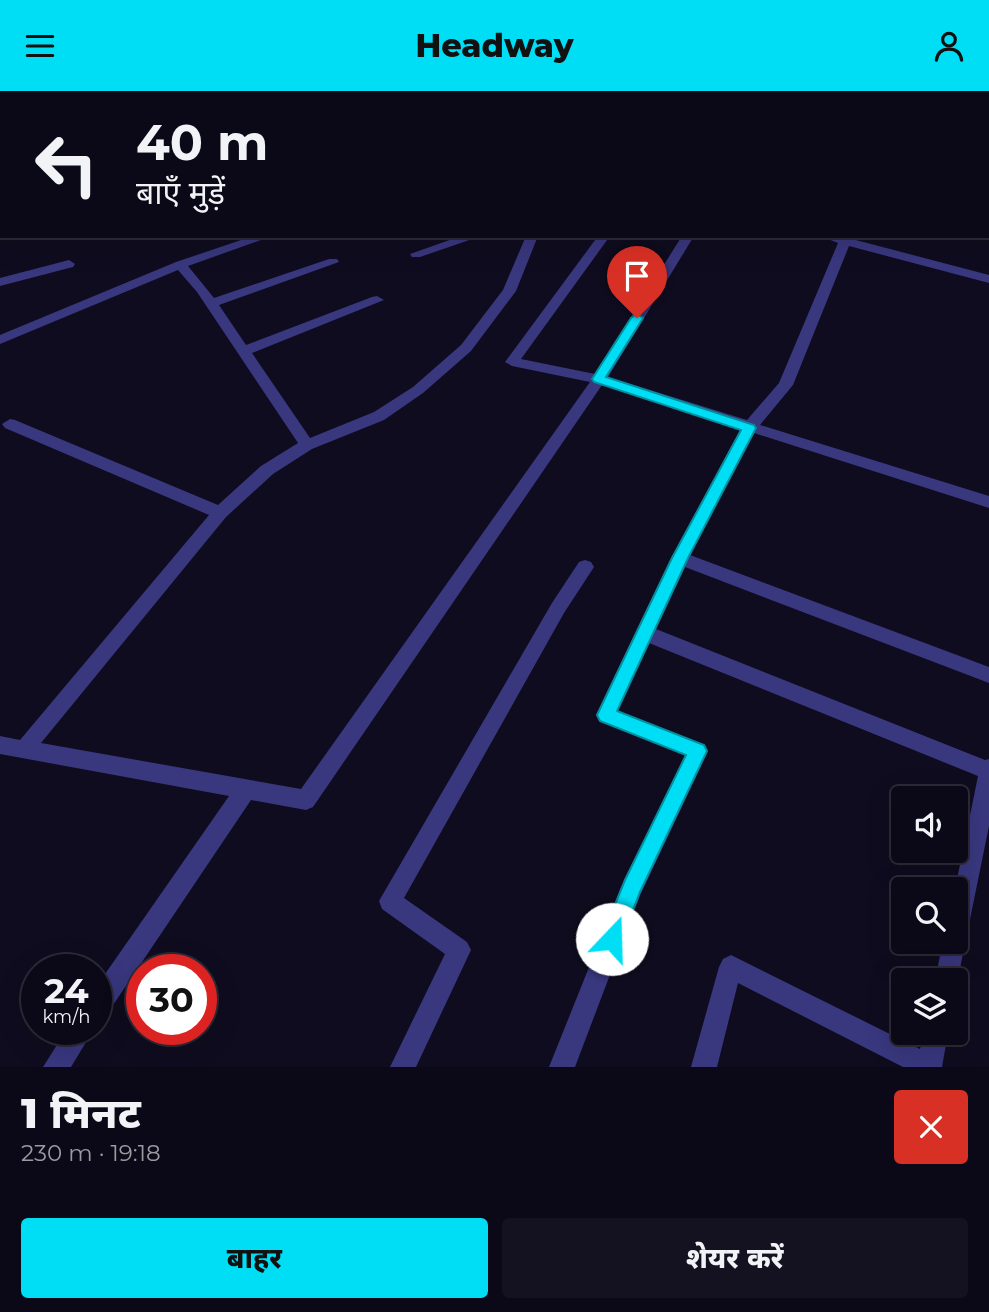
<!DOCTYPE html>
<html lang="hi">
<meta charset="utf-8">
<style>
body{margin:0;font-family:Montserrat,"Noto Sans Devanagari",sans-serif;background:#141220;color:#f1f3f6;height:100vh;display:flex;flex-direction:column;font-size:26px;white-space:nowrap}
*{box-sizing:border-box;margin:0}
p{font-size:23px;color:#9a9aa1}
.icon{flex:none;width:38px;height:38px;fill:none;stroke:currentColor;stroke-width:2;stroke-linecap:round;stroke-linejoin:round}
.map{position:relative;height:976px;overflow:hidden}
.details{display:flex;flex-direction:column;background:#0b0917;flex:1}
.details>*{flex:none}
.guide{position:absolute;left:0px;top:0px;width:990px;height:147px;box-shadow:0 7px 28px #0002,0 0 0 2px #2b2a36;background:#0b0917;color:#f1f3f6;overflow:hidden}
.tools{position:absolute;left:891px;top:695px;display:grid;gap:14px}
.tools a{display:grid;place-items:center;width:77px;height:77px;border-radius:7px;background:#0b0917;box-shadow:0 7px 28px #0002,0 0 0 2px #2b2a36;font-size:35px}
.speed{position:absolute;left:21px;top:863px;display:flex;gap:14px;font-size:35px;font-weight:700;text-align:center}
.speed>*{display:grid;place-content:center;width:91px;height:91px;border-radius:50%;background:#0b0917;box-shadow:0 7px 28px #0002,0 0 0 2px #2b2a36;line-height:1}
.speed small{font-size:18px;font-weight:400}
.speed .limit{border:10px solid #d22;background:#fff;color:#111}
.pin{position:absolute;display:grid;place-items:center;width:60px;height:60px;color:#fff;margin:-72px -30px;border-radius:50% 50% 50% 0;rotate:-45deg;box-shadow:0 0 7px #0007}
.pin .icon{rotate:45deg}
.me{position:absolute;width:77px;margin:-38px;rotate:21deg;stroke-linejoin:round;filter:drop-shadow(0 0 5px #0008)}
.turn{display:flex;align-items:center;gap:24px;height:147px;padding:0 21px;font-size:32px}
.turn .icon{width:91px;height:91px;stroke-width:2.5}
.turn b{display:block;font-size:49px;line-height:60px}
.round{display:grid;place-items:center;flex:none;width:74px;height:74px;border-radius:7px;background:#141220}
.overview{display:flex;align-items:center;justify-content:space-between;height:119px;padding:0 21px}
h1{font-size:42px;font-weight:800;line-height:52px}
.button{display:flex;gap:14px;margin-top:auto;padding:14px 21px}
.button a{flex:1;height:80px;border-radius:7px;background:#00def5;color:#111;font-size:28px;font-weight:800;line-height:80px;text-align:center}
.button a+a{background:#141220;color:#f1f3f6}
header{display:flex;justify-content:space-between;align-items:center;height:91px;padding:0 21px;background:#00def5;color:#111;font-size:32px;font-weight:800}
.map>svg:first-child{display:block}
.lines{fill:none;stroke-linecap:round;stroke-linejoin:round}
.street{fill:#39377e;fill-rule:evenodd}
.route{fill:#00def5;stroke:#00909f;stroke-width:2}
</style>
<header><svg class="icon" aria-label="menu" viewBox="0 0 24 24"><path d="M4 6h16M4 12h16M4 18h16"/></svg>Headway<svg class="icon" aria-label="person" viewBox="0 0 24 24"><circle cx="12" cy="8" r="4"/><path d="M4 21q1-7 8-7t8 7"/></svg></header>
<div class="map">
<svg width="989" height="976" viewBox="0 0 989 976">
<rect width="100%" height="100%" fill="#0f0c1f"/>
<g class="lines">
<path class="street" d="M177,0H187L188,2H178Z
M472,0H488L471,2Z
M588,0H598V2H588Z
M716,0H726L715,2Z
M785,0H795L784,2Z
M920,0H930L919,2Z
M0,113H2L0,121Z
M253,145H272L188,175L214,207L329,168H337L339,171L219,214L246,254L372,206L377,205L384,209L252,262L310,347L374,321L413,296L461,254L503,199L526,145H538L516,200L471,260L423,302L384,329L312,358L273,383L226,426L41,652L301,698L590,291L512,275L505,271L598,145H610L521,268L595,283L682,145H694L608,286L747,329L779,292L838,152L820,145H853L852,148L989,184V192L849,155L793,294L760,334L989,405V417L754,342L690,464L989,576V592L685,476L656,538L985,669L989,668V735L956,897V889H935L943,850H956L955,798L978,685L649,552L618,620L705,654L708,660L641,802L575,976H549L624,789L686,664L599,630L596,624L671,467L741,338L602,294L313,716L306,719L251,709L105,926L96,929V896L229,705L0,663V645L20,649L209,424L5,337L2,333L10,328L15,329L218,414L261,375L298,352L197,201L178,179L0,253V244L176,171Z
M461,145H481L420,166H412L410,163Z
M69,169L75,173L73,176L0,195V187Z
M585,469L591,471L594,476L564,522L404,807L467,851L471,859L416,976H390L445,863L382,818L379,810L552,512L579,471Z
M731,864L920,958L924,942H948L942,976H903L738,892L717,976H691L719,876L723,868Z
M67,938H94L71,976H43Z"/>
</g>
<path class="route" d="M637,223L643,227L606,286L754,334L756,337L688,467L617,620L704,654L707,660L640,801L619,855L612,858L605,855L601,848L625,789L686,664L600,630L597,624L672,467L741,339L594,291L592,288L631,227Z"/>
</svg>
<div class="tools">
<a><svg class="icon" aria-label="sound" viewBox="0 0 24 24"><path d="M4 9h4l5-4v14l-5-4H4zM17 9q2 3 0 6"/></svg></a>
<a><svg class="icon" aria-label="search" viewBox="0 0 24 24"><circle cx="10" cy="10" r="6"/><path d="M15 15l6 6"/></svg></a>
<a><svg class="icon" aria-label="layers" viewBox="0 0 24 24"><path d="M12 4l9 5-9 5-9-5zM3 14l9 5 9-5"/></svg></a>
</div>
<div class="speed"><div>24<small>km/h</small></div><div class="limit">30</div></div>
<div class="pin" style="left:637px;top:227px;background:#d93025"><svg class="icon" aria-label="arrive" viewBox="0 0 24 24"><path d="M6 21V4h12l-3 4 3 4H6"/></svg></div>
<svg class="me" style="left:612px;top:848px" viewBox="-20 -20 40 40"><circle r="19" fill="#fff"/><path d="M0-13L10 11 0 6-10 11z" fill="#00def5"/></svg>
<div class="guide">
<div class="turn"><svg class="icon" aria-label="left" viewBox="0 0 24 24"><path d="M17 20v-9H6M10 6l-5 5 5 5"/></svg><div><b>40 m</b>बाएँ मुड़ें</div></div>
</div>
</div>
<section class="details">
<div class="overview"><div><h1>1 मिनट</h1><p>230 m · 19:18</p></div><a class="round" style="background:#d93025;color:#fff"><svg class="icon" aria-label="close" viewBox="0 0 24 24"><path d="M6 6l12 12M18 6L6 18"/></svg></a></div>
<div class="button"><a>बाहर</a><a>शेयर करें</a></div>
</section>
